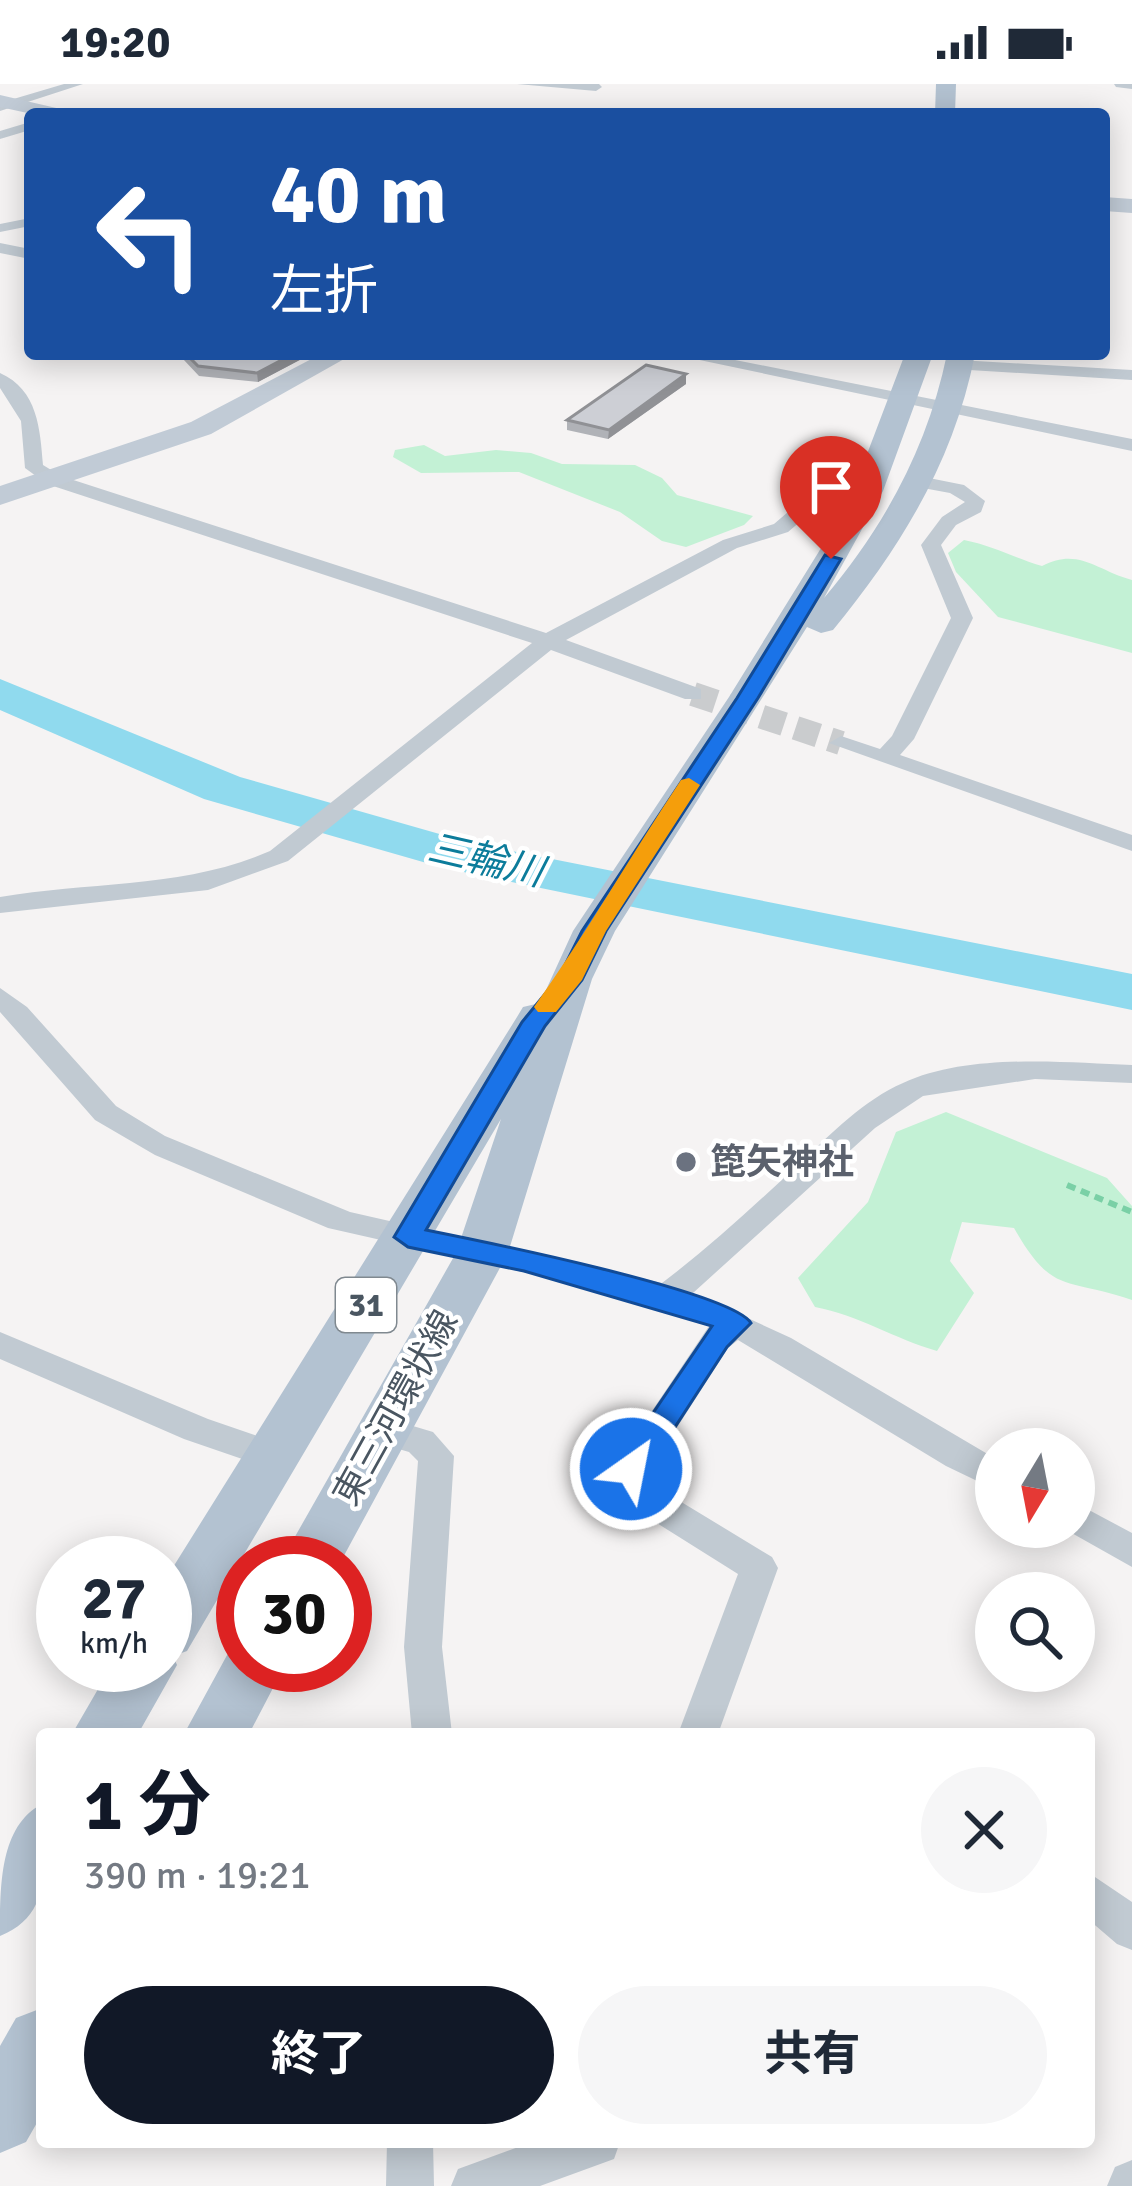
<!DOCTYPE html>
<html lang="ja">
<meta charset="utf-8">
<style>
body{margin:0;font-family:Signika,"Noto Sans JP",sans-serif;background:#f6f6f7;color:#1f2937;height:100vh;display:flex;flex-direction:column;font-size:45px;white-space:nowrap}
*{box-sizing:border-box;margin:0}
p{font-size:39px;color:#747a83}
.icon{flex:none;width:66px;height:66px;fill:none;stroke:currentColor;stroke-width:2;stroke-linecap:round;stroke-linejoin:round}
.map{position:relative;flex:1;overflow:hidden}
.drawer{position:absolute;left:36px;top:1644px;width:1059px;height:420px;display:flex;flex-direction:column;background:#fff;border-radius:12px;box-shadow:0 6px 30px #0003}
.drawer>*{flex:none}
.guide{position:absolute;left:24px;top:24px;width:1086px;height:252px;border-radius:12px;box-shadow:0 6px 30px #0003;background:#1a4fa0;color:#fff;overflow:hidden}
.needle{width:78px;rotate:190deg}
.fabs{position:absolute;left:975px;top:1344px;display:grid;gap:24px}
.fabs a{display:grid;place-items:center;width:120px;height:120px;border-radius:50%;background:#fff;box-shadow:0 6px 30px #0003;font-size:60px}
.speed{position:absolute;left:36px;top:1452px;display:flex;gap:24px;font-size:60px;font-weight:700;text-align:center}
.speed>*{display:grid;place-content:center;width:156px;height:156px;border-radius:50%;background:#fff;box-shadow:0 6px 30px #0003;line-height:1}
.speed small{font-size:30px;font-weight:400}
.speed .limit{border:18px solid #d22;background:#fff;color:#111}
.pin{position:absolute;display:grid;place-items:center;width:102px;height:102px;color:#fff;margin:-123px -51px;border-radius:50% 50% 50% 0;rotate:-45deg;box-shadow:0 0 12px #0007}
.pin .icon{rotate:45deg}
.me{position:absolute;width:132px;margin:-66px;rotate:33deg;stroke-linejoin:round;filter:drop-shadow(0 0 9px #0008)}
.turn{display:flex;align-items:center;gap:42px;height:252px;padding:0 48px;font-size:54px}
.turn .icon{width:156px;height:156px;stroke-width:2.5}
.turn b{display:block;font-size:84px;line-height:102px}
.round{display:grid;place-items:center;flex:none;width:126px;height:126px;border-radius:63px;background:#f6f6f7}
.summary{display:flex;align-items:center;justify-content:space-between;height:204px;padding:0 48px}
h1{font-size:72px;font-weight:700;line-height:90px;color:#111827}
.primary-button{display:flex;gap:24px;margin-top:auto;padding:24px 48px}
.primary-button a{flex:1;height:138px;border-radius:72px;background:#111827;color:#fff;font-size:48px;font-weight:700;line-height:138px;text-align:center}
.primary-button a+a{background:#f6f6f7;color:#1f2937}
.status{display:flex;justify-content:space-between;align-items:center;height:84px;padding:0 60px;background:#fff;direction:ltr}
.status svg{height:33px;fill:currentColor}
.map>svg:first-child{display:block}
.green{fill:#c3f1d5}
.lines{fill:none;stroke-linecap:round;stroke-linejoin:round}
.river{fill:#90daee;fill-rule:evenodd}
.street-tunnel{stroke:#caccce;stroke-width:24;stroke-dasharray:24 12;stroke-linecap:butt}
.path{stroke:#7ad0a6;stroke-width:6;stroke-dasharray:9 6;stroke-linecap:butt}
.street{fill:#c1cad2;fill-rule:evenodd}
.secondary{fill:#c1cbd6;fill-rule:evenodd}
.primary{fill:#b3c2d1;fill-rule:evenodd}
.wall{fill:#b0b2b7}
.shaded-wall{fill:#909195}
.building{fill:#cdcfd5;stroke:#909195;stroke-width:3}
.route{fill:#1a73e8;stroke:#114b97;stroke-width:3}
.slow{fill:#f59e0b}
.worship-dot{fill:#6b7280;stroke:#fff;stroke-width:4.5}
.labels{text-anchor:middle;dominant-baseline:central;stroke-width:9;stroke-linejoin:round;paint-order:stroke}
.shield{fill:#fff;stroke:#808990;stroke-width:3}
.shield-label{font-size:33px;font-weight:bold;fill:#4a5661}
.worship-label{font-size:36px;font-weight:bold;fill:#5b616d;stroke:#fff;text-anchor:start}
.street-label{font-size:36px;fill:#4a5661;stroke:#fff}
.water-label{font-size:39px;font-style:italic;fill:#0c7c9b;stroke:#fff}
</style>
<div class="status"><b>19:20</b><svg viewBox="0 0 49 12"><path d="M0 12V9h3v3zM5 12V6h3v6zM10 12V3h3v9zM15 12V0h3v12zM26 1h20v11H26zM47 4h2v5h-2z"/></svg></div>
<div class="map">
<svg width="1132" height="2102" viewBox="0 0 1132 2102">
<rect width="100%" height="100%" fill="#f5f3f3"/>
<path class="green" d="M424,361L445,372L496,366L531,369L562,380L635,381L662,394L677,411L753,432L744,441L686,463L662,457L620,428L519,388L421,389L393,373L395,366Z
M964,456C994,462 1014,474 1042,482C1078,463 1096,486 1132,496V569L998,533L956,488L948,469Z
M946,1028L1107,1094L1132,1122V1216C1067,1193 1053,1213 1014,1144L962,1138L950,1177L974,1209L937,1267C895,1255 858,1231 815,1223L798,1194L868,1118L896,1048Z"/>
<g class="lines">
<path class="river" d="M0,595L240,693L471,759L1132,890V926L444,784L204,715L0,626Z"/>
<path class="street-tunnel" d="M693,610L841,659"/>
<path class="path" d="M1067,1101L1132,1128"/>
<path class="street" d="M64,0H83L0,27V19Z
M517,0H599L602,3L596,7Z
M1114,0H1132V5L1116,3Z
M30,38V46L0,55V47Z
M30,134V142L0,148V140Z
M0,159L30,165V175L0,169Z
M671,270H705L1132,355V367Z
M959,276L1132,286V296L953,285L950,281Z
M0,289C38,306 40,345 43,381L61,392L546,549L723,456L774,440L816,404L868,401L878,407L868,413L828,414L788,448L737,464L566,556L701,605V615H685L551,566L288,777L208,806L0,829V813C92,797 183,805 270,767L532,559L47,400L25,384L21,337L0,304Z
M919,392L964,401L985,417L981,428L956,441L941,461L973,534L914,655L900,671L1132,751V767L829,659L841,652L880,665L892,652L951,534L921,461L942,433L965,418L950,409L912,402V394Z
M0,904L27,923L116,1022L165,1052L350,1128L662,1199C711,1162 756,1120 801,1078C832,1049 864,1016 903,999C968,969 1063,978 1132,981V999L1035,995L923,1012L875,1044L693,1209L791,1254L996,1375V1406L946,1382L738,1256L728,1264L651,1384L678,1416L772,1473L778,1484L718,1650H678L738,1490L652,1436L613,1385L709,1242L620,1210L328,1144L155,1071L95,1036L0,928Z
M0,1248L208,1335L286,1362L292,1372L286,1382L274,1386L184,1355L0,1275Z
M383,1333L433,1348L454,1372L442,1563L452,1650H412L404,1563L418,1377L409,1368L371,1357L366,1347L371,1337Z
M1074,1418L1132,1449V1483L1061,1443H1074Z
M1089,1789L1132,1818V1866L1117,1860L1089,1836Z
M387,2058H433L434,2102H386Z
M532,2058H620L614,2075L540,2102H451L458,2085Z
M1132,2076V2102H1107L1115,2083Z"/>
<path class="secondary" d="M0,11L65,26L68,30H32L0,23Z
M1104,113L1132,115V129L1104,127Z
M321,270H353L211,350L0,421V402L191,338Z"/>
<path class="primary" d="M936,0H956L955,30H935Z
M905,270H933L883,407L824,514C885,442 928,362 947,270H975C954,377 901,463 833,546L821,549L807,543L615,847L592,895L508,1169L340,1479H280L456,1169L501,1035L187,1567L173,1572L177,1581L138,1650H72L112,1581H165V1496L517,933L523,923L540,919L573,847L729,613L831,448L853,407Z
M243,1558V1581H285L249,1650H184L232,1562Z
M42,1720C42,1772 58,1829 0,1852C0,1800 0,1742 42,1720Z
M42,1924V2030L26,2058L0,2069V1962L16,1934Z"/>
</g>
<path class="wall" d="M183,270H311L258,298L199,292L183,275Z
M686,290V300L608,355L567,346V336Z"/>
<path class="shaded-wall" d="M293,270H311L258,298L257,289Z
M686,290V300L608,355L609,346Z"/>
<path class="building" d="M186,270H293L257,289L198,282Z
M646,281L686,290L609,346L567,336Z"/>
<path class="route" d="M825,471L841,475L758,614L606,847L582,896L545,942L426,1146C476,1156 731,1207 751,1239L727,1263L642,1394L631,1398L619,1394L615,1385L712,1242L524,1187L408,1163L394,1153L522,938L559,893L582,847L737,614Z"/>
<path class="slow" d="M689,694L700,701L606,847L582,896L556,928H538L534,923C586,850 631,771 681,696Z"/>
<circle class="worship-dot" cx="686" cy="1078" r="12"/>
<g class="labels">
<rect class="shield" x="336" y="1194" width="60" height="54" rx="9"/>
<g class="shield-label">
<text x="366" y="1221">31</text>
</g>
<g class="worship-label">
<text x="710" y="1078">箆矢神社</text>
</g>
<g class="street-label">
<text transform="translate(396 1324) rotate(-61)">東三河環状線</text>
</g>
<g class="water-label">
<text transform="translate(486 776) rotate(13)">三輪川</text>
</g>
</g>
</svg>
<div class="fabs">
<a><svg class="needle" viewBox="-14 -14 28 28"><path d="M0-13l5 13h-10z" fill="#e53935"/><path d="M0 13l5-13h-10z" fill="#747a83"/></svg></a>
<a><svg class="icon" aria-label="search" viewBox="0 0 24 24"><circle cx="10" cy="10" r="6"/><path d="M15 15l6 6"/></svg></a>
</div>
<div class="speed"><div>27<small>km/h</small></div><div class="limit">30</div></div>
<div class="pin" style="left:831px;top:475px;background:#d93025"><svg class="icon" aria-label="arrive" viewBox="0 0 24 24"><path d="M6 21V4h12l-3 4 3 4H6"/></svg></div>
<svg class="me" style="left:631px;top:1385px" viewBox="-20 -20 40 40"><circle r="17" fill="#1a73e8" stroke="#fff" stroke-width="3"/><path d="M0-11L8 9 0 5-8 9z" fill="#fff"/></svg>
<div class="guide">
<div class="turn"><svg class="icon" aria-label="left" viewBox="0 0 24 24"><path d="M17 20v-9H6M10 6l-5 5 5 5"/></svg><div><b>40 m</b>左折</div></div>
</div>
<section class="drawer">
<div class="summary"><div><h1>1 分</h1><p>390 m · 19:21</p></div><a class="round"><svg class="icon" aria-label="close" viewBox="0 0 24 24"><path d="M6 6l12 12M18 6L6 18"/></svg></a></div>
<div class="primary-button"><a>終了</a><a>共有</a></div>
</section>
</div>
